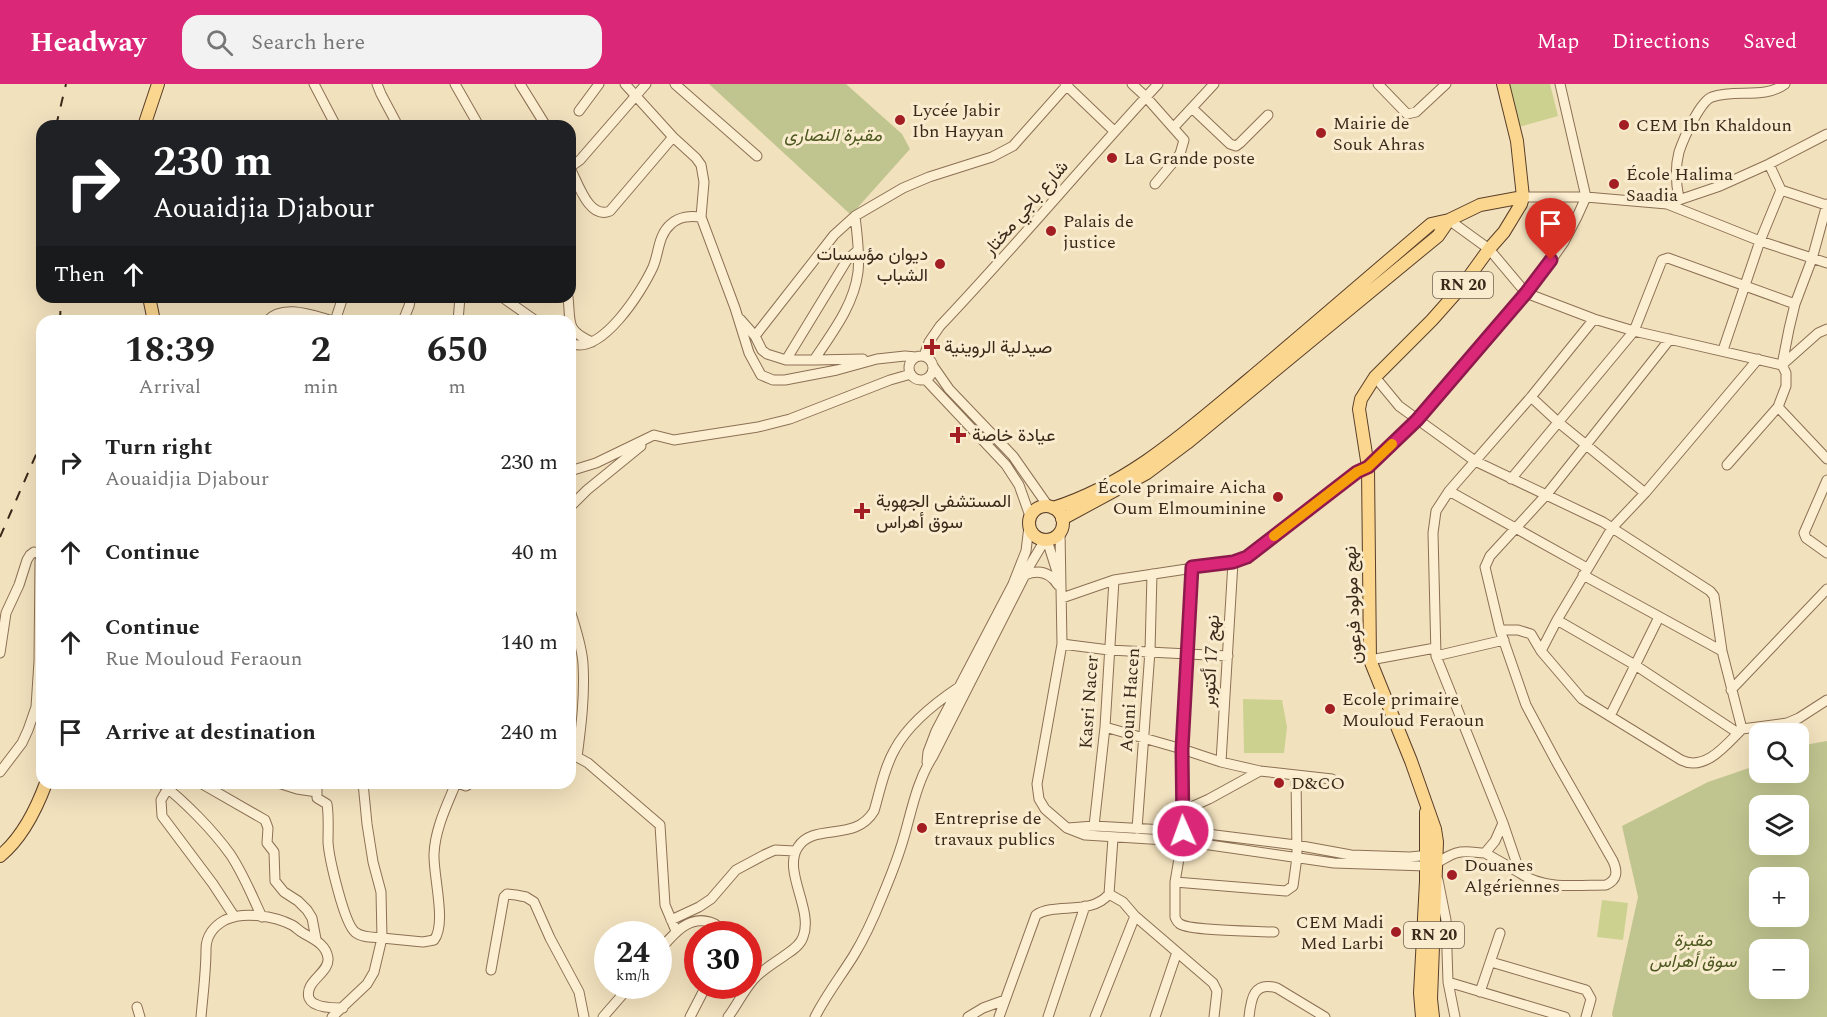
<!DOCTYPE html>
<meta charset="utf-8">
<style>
body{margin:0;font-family:Spectral,Vazirmatn,serif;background:#f2f2f2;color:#222;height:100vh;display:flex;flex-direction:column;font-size:22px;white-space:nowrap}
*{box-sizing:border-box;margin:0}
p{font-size:20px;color:#767676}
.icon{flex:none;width:33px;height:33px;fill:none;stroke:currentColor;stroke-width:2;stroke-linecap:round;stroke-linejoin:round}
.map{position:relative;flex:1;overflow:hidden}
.drawer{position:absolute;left:36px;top:231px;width:540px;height:474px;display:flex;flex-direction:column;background:#fff;border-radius:18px;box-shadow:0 6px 24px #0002}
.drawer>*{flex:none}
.guide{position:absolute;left:36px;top:36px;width:540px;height:183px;border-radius:18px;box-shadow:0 6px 24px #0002;background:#202124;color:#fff;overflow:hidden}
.fabs{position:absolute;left:1749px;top:639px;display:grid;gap:12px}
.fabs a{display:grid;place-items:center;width:60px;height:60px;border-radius:12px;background:#fff;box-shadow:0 6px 24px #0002;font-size:30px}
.speed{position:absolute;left:594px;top:837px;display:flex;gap:12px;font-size:30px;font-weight:700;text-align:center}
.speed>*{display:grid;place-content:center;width:78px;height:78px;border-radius:50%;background:#fff;box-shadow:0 6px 24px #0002;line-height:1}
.speed small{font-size:15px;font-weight:400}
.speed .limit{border:9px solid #d22;background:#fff;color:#111}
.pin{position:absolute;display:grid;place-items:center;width:51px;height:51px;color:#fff;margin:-62px -26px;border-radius:50% 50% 50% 0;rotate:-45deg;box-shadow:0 0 6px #0007}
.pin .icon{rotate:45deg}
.me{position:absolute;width:66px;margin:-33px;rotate:358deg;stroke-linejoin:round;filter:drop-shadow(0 0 4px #0008)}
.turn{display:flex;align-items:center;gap:21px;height:126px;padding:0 18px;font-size:27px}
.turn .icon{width:78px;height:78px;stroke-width:2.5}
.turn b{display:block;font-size:42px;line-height:51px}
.then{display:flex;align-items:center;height:57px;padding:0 18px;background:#0003;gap:12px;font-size:22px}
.eta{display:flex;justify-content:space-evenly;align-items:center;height:102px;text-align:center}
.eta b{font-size:36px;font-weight:700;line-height:42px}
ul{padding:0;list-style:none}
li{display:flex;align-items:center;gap:18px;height:90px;padding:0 18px}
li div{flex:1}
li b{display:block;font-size:22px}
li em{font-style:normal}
header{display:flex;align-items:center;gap:36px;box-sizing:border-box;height:84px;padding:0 30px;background:#db2777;color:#fff}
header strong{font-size:28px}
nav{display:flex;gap:33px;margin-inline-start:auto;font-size:21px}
.search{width:420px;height:54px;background:#f2f2f2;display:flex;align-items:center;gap:15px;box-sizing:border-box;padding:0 21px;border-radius:18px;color:#767676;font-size:22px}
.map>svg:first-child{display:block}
.green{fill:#ccd190}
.cemetery{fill:#c0c590;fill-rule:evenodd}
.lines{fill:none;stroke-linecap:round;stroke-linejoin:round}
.minor-casing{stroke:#8c7054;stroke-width:11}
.major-casing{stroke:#593e29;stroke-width:14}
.minor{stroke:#fceed1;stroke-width:9}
.major{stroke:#fbd68f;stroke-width:12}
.rail{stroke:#3a291a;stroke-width:2;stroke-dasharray:10 10;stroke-linecap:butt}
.route-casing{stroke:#8e194d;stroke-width:15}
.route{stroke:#db2777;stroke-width:10}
.slow{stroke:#f59e0b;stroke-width:10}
.poi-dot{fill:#a21e22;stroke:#f9ebcd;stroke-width:2}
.labels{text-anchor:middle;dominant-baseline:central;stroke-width:6;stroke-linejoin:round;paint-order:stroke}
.shield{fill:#f9ebcd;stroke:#736350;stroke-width:1.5}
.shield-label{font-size:16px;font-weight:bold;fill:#3a291a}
.poi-label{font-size:18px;fill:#3a291a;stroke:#f9ebcd;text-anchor:start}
.park-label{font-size:18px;font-style:italic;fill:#4c581f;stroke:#f9ebcd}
.street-label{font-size:18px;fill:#3a291a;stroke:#f9ebcd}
</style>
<header>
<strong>Headway</strong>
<div class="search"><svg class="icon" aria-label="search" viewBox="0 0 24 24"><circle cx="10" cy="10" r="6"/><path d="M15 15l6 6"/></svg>Search here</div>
<nav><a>Map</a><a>Directions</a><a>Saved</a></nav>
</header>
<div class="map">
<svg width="1827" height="933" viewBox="0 0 1827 933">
<rect width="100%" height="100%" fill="#f2e1bd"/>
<path class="green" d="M1508,0H1550L1558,32L1519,43Z
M1243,615L1282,616L1287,643L1284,669H1244Z
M1602,816L1628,819L1623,856L1597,853Z"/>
<path class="cemetery" d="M709,0H846L902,50L910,65L851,131Z
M1827,657V933H1613L1612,930L1638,813L1622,742L1708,698L1752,683L1757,669L1759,668L1760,688H1798L1799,662ZM1760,722H1798V760H1760ZM1760,794H1798V832H1760ZM1760,866H1798V904H1760Z"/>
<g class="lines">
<g class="minor-casing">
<path id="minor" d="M314,0L336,42
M377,0L381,10L398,42
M455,0L479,42
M520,0L546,42
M625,0L673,53
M675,0L757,72
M1065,0L1114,47
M1132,0L1146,13L1184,56L1180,70L1155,100
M1378,0L1407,30L1416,28L1446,0
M1192,24L1230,60L1236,62L1240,59L1268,31
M579,27L599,0
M1174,43L1214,0
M1769,80L1781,106L1826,121
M570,83L580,76L646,0
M570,84C578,99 589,136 610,127L673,53L696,74L701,81L704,98L701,133L735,224L749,269L761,291L773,296H785L837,286L877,275L905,272L916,273
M1523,113H1586L1667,120L1720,102L1769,80L1827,50
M1679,115C1676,100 1675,83 1679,68C1683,56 1700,17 1712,13C1736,4 1763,16 1785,0
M1667,120L1760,157L1827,179
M855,132C857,150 860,170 858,188C854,221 832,249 814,276L863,275
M1449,136L1489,165L1526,209L1594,235L1634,247L1782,281L1818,249L1827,245
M502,213L536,237
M568,213C571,239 565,246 592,258
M740,235L755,252L762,266L767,270L786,276H814
M267,237C283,219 314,232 334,237
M335,237L343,213
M403,237L409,222L411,213
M458,237L460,213
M755,252L834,151L855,132L903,104L929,93L992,73L1013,62L1068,0
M570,259C601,273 642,207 653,183C659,169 658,151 671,140C680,132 690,132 701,133
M1723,266L1760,157L1781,106
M924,272L929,258L940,242C1015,163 1084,80 1158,0
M909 284a12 12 0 1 1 24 0a12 12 0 1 1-24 0Z
M786,276L847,176L858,166
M933,282L949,305L1013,372L1048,422
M1375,293L1399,322L1475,377L1603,438L1710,507L1714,512L1722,567L1742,645C1726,661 1705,688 1681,676L1582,615L1541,567L1531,550L1518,546H1500L1485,483L1490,472L1547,410L1670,255
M925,295L1006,381L1019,401L1030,432
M1531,313L1558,338L1645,409
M1778,323L1827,375
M1727,381L1778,323L1786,302V289L1782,281L1789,245L1795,220L1812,175L1827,120
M570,387L596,379L654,351L674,356L758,343L790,335L890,296L911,290
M1511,395L1634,247L1662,176L1668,174L1795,220
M1827,396L1804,449L1806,454L1827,469
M1449,407L1587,484
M570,423L587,406L641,362
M1060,448L1062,560L1037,700L1039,715L1045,725L1067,744L1085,751L1182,757L1334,779L1426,782C1440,780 1443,773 1456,769C1466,766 1476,769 1485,769L1495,757L1503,739L1436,572L1433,449L1436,427L1449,407L1531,313L1594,235
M1047,456L1058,491
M1192,483L1182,665V757L1175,798L1286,807L1293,802L1297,773L1296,692
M1025,491C1039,485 1050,488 1058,501
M1583,491L1722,567
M1062,514L1114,496L1233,478L1247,473L1357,388L1368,383L1417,336L1538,195L1564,158L1577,133L1586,113L1560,0
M570,526C575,543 582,562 583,580C585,611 581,643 577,673H570
M1557,536L1635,581L1738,649
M1500,546L1526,621L1557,679L1613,777C1618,788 1617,796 1606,801C1578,801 1543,806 1520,789
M1062,560L1109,566L1228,572
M1541,567L1557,536L1612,444L1645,409L1758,275
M0,569L6,529L19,501L27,476L30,471L34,468L41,470
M1436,572L1504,556
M1370,576L1435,564
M1731,606L1827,505
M1610,632L1659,533
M1105,643L1182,665L1221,678L1260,687L1332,695
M1742,645L1787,639L1799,634L1827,616
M577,673L588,679L660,741L665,821L676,847
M927,678L928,668L936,647L1013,500L1026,467L1029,442
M1221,678L1233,478
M0,688L22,659L28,646L36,623L39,577L40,477L42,469
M161,699C185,718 212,745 230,770C243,789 252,812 262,833
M278,699L297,705L317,708
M317,699V714L327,720C329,733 328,745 328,758C329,774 344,839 355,848C362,854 374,853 382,854L374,888L367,900L332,933
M363,699L367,740L373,778L381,808L382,854L423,858L434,856C447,840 433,791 434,770C435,745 447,721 456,699
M458,699L466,702L471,699
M204,701L265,736L268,744L267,759L274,768L275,797L284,808L298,817L307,826L312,834L316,855
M168,704L161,716L162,732L213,800L234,832
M1182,727L1209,715L1260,687
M1094,742L1105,643L1114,496
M1068,744L1094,742L1183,747L1296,761L1351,771L1410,773L1430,771
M1137,745L1150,567L1152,490
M1113,754L1109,810L1123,818L1135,832L1213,899L1217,907L1214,933
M1485,769L1520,789L1503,739
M1438,796L1446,836L1448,898L1455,933
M1175,798V833C1177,837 1176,837 1180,840C1191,847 1257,847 1274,848
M671,836L699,823L711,815L736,786L764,771L775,766L795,767
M658,868C672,852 687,831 710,838C717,840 721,844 724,850
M1491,878L1586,906L1591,915L1586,933
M491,886L504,813L507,810L516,811L526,813L534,818L550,854L579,908L584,933
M1448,898L1565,933
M1480,908L1500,849
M137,923L140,933
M201,933C203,910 206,888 206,865C206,852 214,842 225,836C244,827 274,832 292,841C296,843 299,847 303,849C313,855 326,860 328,874C330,889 304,897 309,914C313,924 334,924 343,924
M603,933L630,902
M690,933L706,902
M728,933C737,921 744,906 754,895C762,886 774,879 784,872C791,867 800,862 803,853C814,826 782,787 798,763C814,738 855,759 874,727C880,707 884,684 895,665C909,639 935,619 959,603
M815,933C826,911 841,892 854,871C865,853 874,833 882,813C890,794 898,774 904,753C912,725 917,697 933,672L1030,481L1045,456
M968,933L983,924L1005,916
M999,933L1036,831C1055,818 1091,832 1109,810
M1048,933L1085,822
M1095,933L1135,832
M1155,933L1177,868
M1249,933C1251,914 1254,897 1277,904L1325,933"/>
</g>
<g class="major-casing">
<path id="major" d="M144,42L158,0
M149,213L154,237
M1029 439a17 17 0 1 1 34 0a17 17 0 1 1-34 0Z
M1053,424C1129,400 1187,347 1247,297C1309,245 1370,192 1431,140L1449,136L1480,121L1523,113
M1062,435L1147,389L1187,359L1438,152L1449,136
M0,772C22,754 36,726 46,699
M1422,933L1420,909L1426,797V728
M1433,933L1431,915L1437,758L1435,745L1411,677L1370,576L1368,383L1359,325L1361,315L1375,293L1432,236L1463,201L1489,165L1504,148L1521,120L1523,113L1517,57L1503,0"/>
</g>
<use href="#minor" class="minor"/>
<use href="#major" class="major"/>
<path class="rail" d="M56,42L66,0
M60,237L61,213
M0,453L42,357"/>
</g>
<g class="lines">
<g class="route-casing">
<path id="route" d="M1183,747L1182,665L1192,483L1233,478L1247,473L1357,388L1368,383L1417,336L1526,209L1551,176"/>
</g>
<use href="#route" class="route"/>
<path class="slow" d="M1274,452L1357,388L1368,383L1392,360"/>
</g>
<g class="poi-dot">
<circle cx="900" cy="36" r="6"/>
<circle cx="1624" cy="41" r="6"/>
<circle cx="1321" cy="49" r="6"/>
<circle cx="1112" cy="74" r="6"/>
<circle cx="1614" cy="100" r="6"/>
<circle cx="1051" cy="147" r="6"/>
<circle cx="940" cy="180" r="6"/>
<path d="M929 254h6v6h6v6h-6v6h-6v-6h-6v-6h6z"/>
<path d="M955 342h6v6h6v6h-6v6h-6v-6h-6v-6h6z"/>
<circle cx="1278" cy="413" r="6"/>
<path d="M859 418h6v6h6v6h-6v6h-6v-6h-6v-6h6z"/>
<circle cx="1330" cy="625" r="6"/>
<circle cx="1279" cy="699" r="6"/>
<circle cx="922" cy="744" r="6"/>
<circle cx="1452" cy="791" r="6"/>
<circle cx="1396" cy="848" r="6"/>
</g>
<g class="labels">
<g class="shield">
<rect x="1433" y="188" width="60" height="26" rx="4.5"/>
<rect x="1404" y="838" width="60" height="26" rx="4.5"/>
</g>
<g class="shield-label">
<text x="1463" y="201">RN 20</text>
<text x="1434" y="851">RN 20</text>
</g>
<g class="poi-label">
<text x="912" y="26">Lycée Jabir<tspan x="912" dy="21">Ibn Hayyan</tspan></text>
<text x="1333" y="39">Mairie de<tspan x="1333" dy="21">Souk Ahras</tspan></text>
<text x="1636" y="41">CEM Ibn Khaldoun</text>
<text x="1124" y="74">La Grande poste</text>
<text x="1626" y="90">École Halima<tspan x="1626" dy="21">Saadia</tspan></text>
<text x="1063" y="137">Palais de<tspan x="1063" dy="21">justice</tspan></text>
<text x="928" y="170" text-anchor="end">ديوان مؤسسات<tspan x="928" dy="21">الشباب</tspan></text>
<text x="944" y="263">صيدلية الروينية</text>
<text x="972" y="351">عيادة خاصة</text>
<text x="1266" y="403" text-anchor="end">École primaire Aicha<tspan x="1266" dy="21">Oum Elmouminine</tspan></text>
<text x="876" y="417">المستشفى الجهوية<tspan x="876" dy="21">سوق أهراس</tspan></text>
<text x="1342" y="615">Ecole primaire<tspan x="1342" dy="21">Mouloud Feraoun</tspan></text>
<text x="1291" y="699">D&amp;CO</text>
<text x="934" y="734">Entreprise de<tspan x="934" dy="21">travaux publics</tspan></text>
<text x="1464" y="781">Douanes<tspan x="1464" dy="21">Algériennes</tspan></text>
<text x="1384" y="838" text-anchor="end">CEM Madi<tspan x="1384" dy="21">Med Larbi</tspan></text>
</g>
<g class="park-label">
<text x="833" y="51">مقبرة النصارى</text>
<text x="1693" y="856">مقبرة<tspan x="1693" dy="21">سوق أهراس</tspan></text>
</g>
<g class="street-label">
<text transform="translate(1026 124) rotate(-49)">شارع باجي مختار</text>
<text transform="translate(1353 521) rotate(-93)">نهج مولود فرعون</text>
<text transform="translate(1211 577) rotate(-87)">نهج 17 أكتوبر</text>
<text transform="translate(1130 616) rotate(-86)">Aouni Hacen</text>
<text transform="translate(1089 618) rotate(-86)">Kasri Nacer</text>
</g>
</g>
</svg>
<div class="fabs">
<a><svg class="icon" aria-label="search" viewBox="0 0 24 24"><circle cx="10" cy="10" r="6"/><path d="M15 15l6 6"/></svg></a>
<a><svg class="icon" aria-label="layers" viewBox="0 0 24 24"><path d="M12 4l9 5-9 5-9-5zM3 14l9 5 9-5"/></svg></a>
<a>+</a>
<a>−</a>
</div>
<div class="speed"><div>24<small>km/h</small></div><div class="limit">30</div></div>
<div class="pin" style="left:1551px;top:176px;background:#d93025"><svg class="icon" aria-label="arrive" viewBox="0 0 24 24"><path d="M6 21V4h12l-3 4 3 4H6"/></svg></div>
<svg class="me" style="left:1183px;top:747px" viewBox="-20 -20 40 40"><circle r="17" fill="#db2777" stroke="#fff" stroke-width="3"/><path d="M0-11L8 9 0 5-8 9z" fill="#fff"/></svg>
<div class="guide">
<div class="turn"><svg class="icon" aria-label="right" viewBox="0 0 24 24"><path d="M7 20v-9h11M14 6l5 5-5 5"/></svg><div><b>230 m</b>Aouaidjia Djabour</div></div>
<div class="then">Then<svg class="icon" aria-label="ahead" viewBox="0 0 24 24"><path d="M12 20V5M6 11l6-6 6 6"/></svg></div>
</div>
<section class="drawer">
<div class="eta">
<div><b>18:39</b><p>Arrival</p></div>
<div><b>2</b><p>min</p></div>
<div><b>650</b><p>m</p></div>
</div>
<ul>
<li><svg class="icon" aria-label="right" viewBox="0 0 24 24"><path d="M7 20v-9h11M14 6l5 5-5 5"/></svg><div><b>Turn right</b><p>Aouaidjia Djabour</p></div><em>230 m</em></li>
<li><svg class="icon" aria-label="ahead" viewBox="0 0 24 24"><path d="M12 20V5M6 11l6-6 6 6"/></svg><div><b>Continue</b></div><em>40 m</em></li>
<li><svg class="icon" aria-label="ahead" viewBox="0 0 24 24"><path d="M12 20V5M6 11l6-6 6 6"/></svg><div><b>Continue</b><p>Rue Mouloud Feraoun</p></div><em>140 m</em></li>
<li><svg class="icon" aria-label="arrive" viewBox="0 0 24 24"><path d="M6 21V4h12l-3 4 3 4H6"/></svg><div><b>Arrive at destination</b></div><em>240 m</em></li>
</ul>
</section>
</div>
